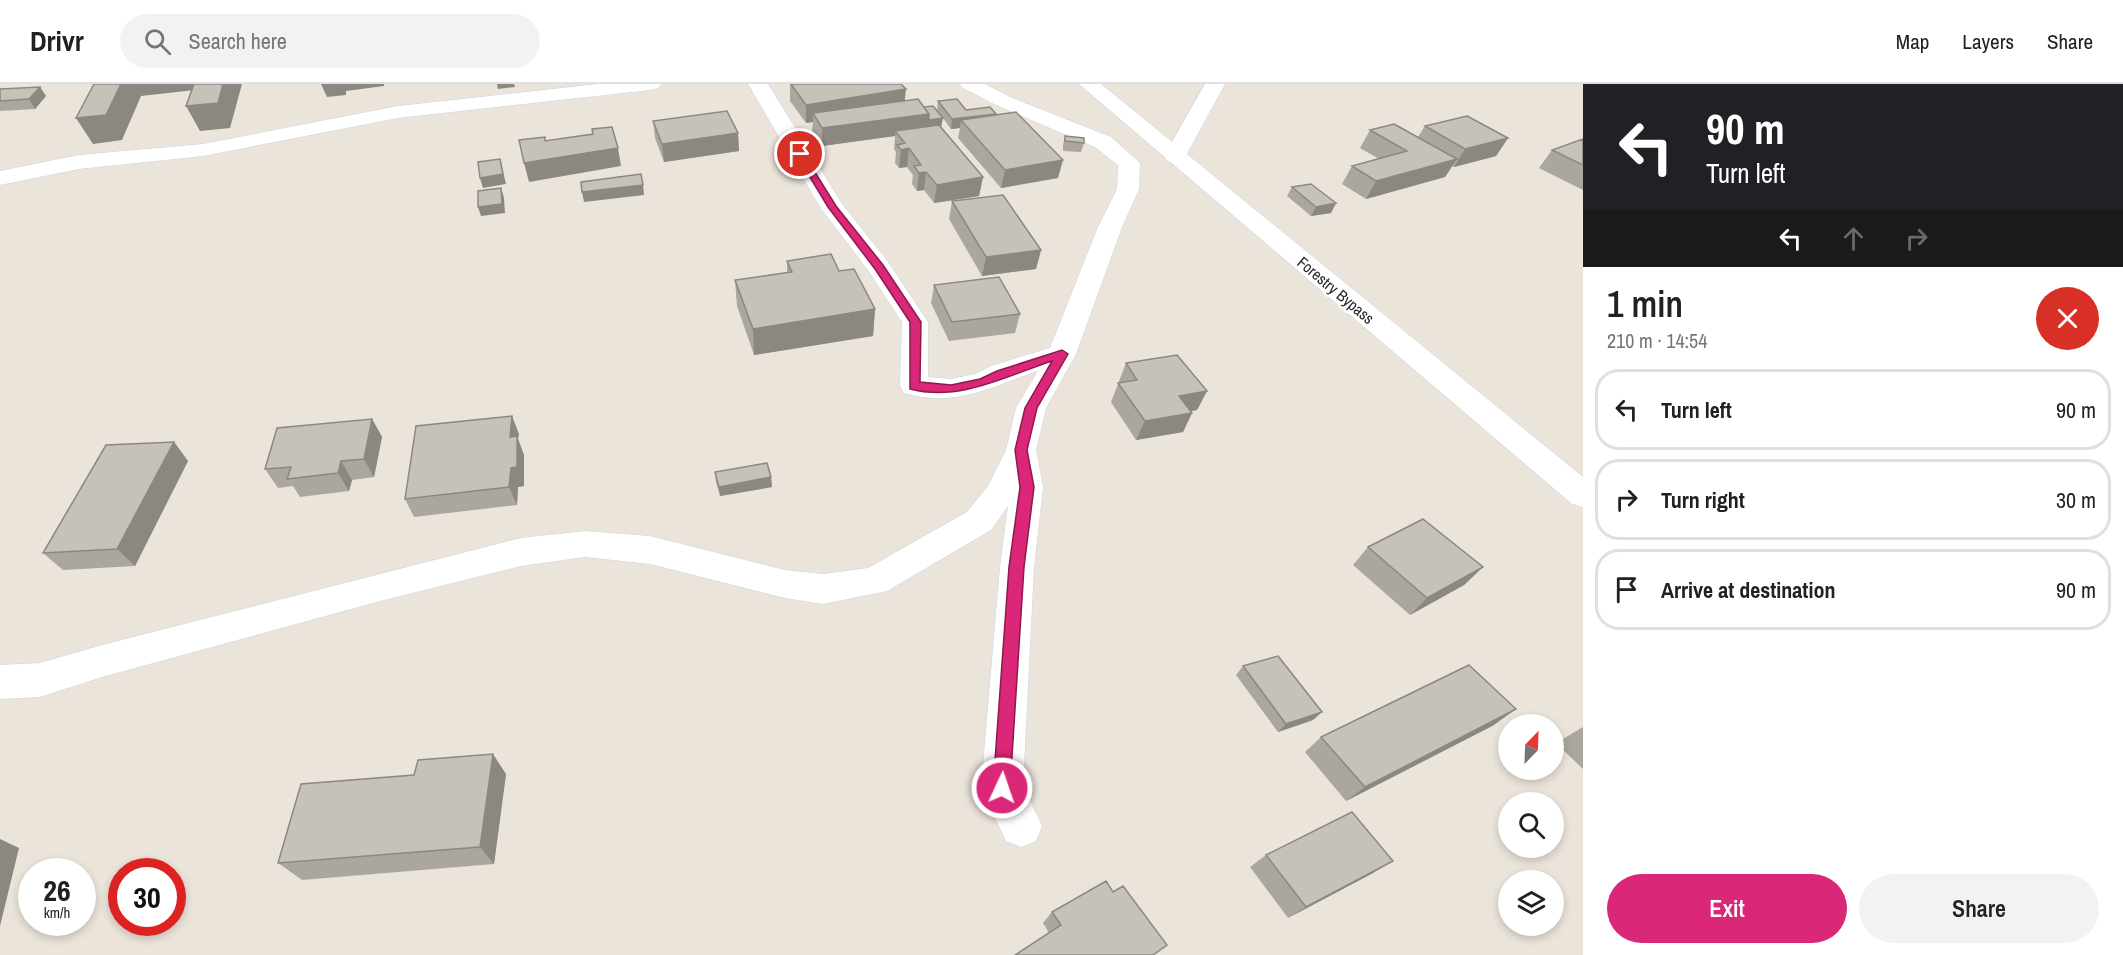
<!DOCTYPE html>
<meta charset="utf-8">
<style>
body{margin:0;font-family:"Archivo Narrow",sans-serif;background:#f2f2f2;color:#202124;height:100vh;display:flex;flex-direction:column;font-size:22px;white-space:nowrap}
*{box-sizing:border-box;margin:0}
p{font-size:20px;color:#757577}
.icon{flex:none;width:33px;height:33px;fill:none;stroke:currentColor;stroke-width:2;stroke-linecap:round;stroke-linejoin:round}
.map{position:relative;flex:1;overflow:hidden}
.details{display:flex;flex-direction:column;background:#fff;width:540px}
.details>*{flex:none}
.top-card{background:#202124;color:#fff;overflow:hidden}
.needle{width:39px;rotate:23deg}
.fabs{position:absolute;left:1498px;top:630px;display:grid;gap:12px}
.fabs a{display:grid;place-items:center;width:66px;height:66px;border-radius:50%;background:#fff;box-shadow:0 3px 9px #0003;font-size:30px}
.speed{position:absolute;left:18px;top:774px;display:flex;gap:12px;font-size:30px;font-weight:700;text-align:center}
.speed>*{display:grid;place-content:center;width:78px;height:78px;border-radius:50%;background:#fff;box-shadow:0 3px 9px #0003;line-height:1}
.speed small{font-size:15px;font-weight:400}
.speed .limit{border:9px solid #d22;background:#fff;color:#111}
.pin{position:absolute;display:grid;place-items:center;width:51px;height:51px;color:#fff;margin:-26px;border:3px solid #fff;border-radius:50%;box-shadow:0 2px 6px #0007}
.me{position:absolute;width:66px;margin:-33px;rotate:3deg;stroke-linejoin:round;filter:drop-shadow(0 0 4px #0008)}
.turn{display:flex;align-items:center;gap:21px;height:126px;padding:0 24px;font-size:27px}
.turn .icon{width:78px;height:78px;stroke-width:2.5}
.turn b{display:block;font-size:42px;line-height:51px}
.lanes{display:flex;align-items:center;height:57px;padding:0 24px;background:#0003;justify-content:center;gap:30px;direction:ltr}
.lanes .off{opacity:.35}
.round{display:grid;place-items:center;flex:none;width:63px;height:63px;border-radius:32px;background:#f2f2f2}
.overview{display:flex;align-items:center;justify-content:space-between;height:102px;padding:0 24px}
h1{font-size:36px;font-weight:600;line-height:45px}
.button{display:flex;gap:12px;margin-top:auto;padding:12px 24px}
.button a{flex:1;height:69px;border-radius:36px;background:#db2777;color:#fff;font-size:24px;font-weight:600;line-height:69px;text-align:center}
.button a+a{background:#f2f2f2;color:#202124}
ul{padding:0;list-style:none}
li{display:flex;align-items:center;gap:18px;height:81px;margin:0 12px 9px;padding:0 12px;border:3px solid #e0e0e0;border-radius:24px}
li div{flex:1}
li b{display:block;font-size:22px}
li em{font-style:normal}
header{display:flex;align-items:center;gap:36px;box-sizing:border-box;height:84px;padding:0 30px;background:#fff;border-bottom:2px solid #e0e0e0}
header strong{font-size:28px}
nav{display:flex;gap:33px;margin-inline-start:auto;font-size:21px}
.search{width:420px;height:54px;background:#f2f2f2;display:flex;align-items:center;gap:15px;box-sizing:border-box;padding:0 21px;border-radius:33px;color:#757577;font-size:22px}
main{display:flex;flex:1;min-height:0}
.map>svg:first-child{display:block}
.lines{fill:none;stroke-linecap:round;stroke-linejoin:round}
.street-casing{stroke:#cfd3e2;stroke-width:1}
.secondary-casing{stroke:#cfd3e2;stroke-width:1}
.street{fill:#fff;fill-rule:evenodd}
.secondary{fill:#fff;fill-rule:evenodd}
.wall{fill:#aba79f}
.shaded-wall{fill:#8b8882}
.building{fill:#c7c2b9;stroke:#8b8882;stroke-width:1.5}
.route{fill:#db2777;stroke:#8e194d;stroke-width:1.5}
.labels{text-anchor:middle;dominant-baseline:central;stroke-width:5;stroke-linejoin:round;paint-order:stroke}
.far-street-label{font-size:16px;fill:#292929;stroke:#fff}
</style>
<header>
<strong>Drivr</strong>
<div class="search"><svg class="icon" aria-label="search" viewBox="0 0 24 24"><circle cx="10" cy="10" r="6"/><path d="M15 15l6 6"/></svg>Search here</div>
<nav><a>Map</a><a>Layers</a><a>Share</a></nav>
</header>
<main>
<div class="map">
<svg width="1583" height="871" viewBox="0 0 1583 871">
<rect width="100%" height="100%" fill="#ebe4da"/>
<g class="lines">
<g class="street-casing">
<path id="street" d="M598,0H661L658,4L651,6L398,34L203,72L79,85L0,101V87L79,71L203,60L398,22Z
M748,0H768L842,120L888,178L928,238V293L951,295L975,290L991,282L1050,264L1098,143L1117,105L1118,81L1095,63L996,21L963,4L960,0H985L1010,13L1111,53L1140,79L1139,105L1122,143L1076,270L1046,324L1036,366L1043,403L1034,483L1023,702L1042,742L1036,757L1021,763L1006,757L981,704L1000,483L1008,422L991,446L887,507L823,520L785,514L650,480L585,473L521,482L384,516L102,593L40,613L0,615V581L40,579L102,561L521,454L585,447L650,452L785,486L823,490L868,484L967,428L988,402L1006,366L1016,324L1038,287C989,303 957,324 904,309L900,302L902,238L868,186L820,123Z
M1205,0H1225L1183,77L1175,79L1167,77L1164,72Z"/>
</g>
<g class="secondary-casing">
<path id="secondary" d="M1079,0H1101L1583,393V423L1572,420Z"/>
</g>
<use href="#street" class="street"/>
<use href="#secondary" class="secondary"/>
</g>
<path class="wall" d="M790,0H901L905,17L924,23L943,34L941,43L983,93L979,112L934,119L924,106L917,107L912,100L913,91L907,83L899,84L895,79L896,68L894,65L895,52L822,62L812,47L813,38L806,39L790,17Z
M40,3L46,12L35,25L0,27V5Z
M938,17L966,26L996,30V31L1058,94L1001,104L958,54L960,44L951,45L937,26Z
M653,37L738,49L739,67L664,78L655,54Z
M1425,42L1508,54L1496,72L1454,83L1452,82L1445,93L1366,115L1342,100L1352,82L1379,75L1360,64L1370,46L1418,53Z
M1065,52L1084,59L1081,68L1063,67V61Z
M1583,55V106L1539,84L1552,66Z
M1292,103L1336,119L1331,129L1311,132L1287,112Z
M952,117L1041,166L1036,185L982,192L949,135Z
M787,177L839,187L875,225L873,252L754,271L737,222L735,196L787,188Z
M934,201L1020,230L1015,249L949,257L931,219Z
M1126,279L1207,307L1197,326L1191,327L1192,329L1183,348L1136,356L1111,318Z
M372,335L382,353L374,393L352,396L349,407L300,413L293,402L278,404L265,385Z
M519,350L518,355L524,371V402L518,403L517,421L414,433L405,415Z
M174,358L188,377L135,482L63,486L43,469Z
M715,388L771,393L772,403L720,412L716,398Z
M1368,463L1483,483L1464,501L1410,531L1353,481Z
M1243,582L1313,636L1278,648L1236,591Z
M1494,641L1346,717L1305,668L1321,653Z
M1583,643V685L1556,659Z
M506,690L494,780L302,796L278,779Z
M1266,771L1373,789L1288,834L1250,783Z
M1052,828L1153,871L1049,849L1043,839Z"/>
<path class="shaded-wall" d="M121,0H211L213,4L141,12L122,56L93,60L76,34Z
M223,0H242L230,44L200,47L186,22Z
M321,0H384V2L346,7V11L327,13Z
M497,0H514L515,3L498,5Z
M40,3L46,12L35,25L29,15Z
M906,5L904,23L813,29V38L806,39V21Z
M929,30L943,34L941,43L927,45L895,47V52L822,62V44Z
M996,30L994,39L961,36L960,44L951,45L952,35Z
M738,49L739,67L664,78L662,60Z
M545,53L549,71L618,64L621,82L529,98L524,79Z
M1508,54L1496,72L1454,83L1465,65Z
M909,64L907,83L899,84L901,66Z
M500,75L506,100L483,104L480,94Z
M1457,75L1445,93L1366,115L1376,97Z
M1063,76L1058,94L1001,104L1005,86Z
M926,88L924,106L917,107L919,89Z
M983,93L979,112L934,119L937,101Z
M643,101L644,111L584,118L582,108Z
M501,104L504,114L505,129L481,132L478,123Z
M1336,119L1331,129L1311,132L1316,123Z
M1041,166L1036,185L982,192L986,173Z
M875,225L873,252L754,271L753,245Z
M1207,307L1197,326L1171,331L1179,312Z
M1192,329L1183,348L1136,356L1145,337Z
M512,332L519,350L518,355L524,371V402L518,403L517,421L509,403L510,353Z
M372,335L382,353L374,393L364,375Z
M174,358L188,377L135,482L117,465Z
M341,377L352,396L349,407L338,389Z
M771,393L772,403L720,412L719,403Z
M1483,483L1464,501L1410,531L1427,514Z
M1516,625L1494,641L1346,717L1365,703Z
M1322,628L1313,636L1278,648L1286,640Z
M493,670L506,690L494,780L480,763Z
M0,755L19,764L0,842Z
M1393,777L1373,789L1288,834L1306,823Z"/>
<path class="building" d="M94,0H121L106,31L76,34Z
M194,0H223L218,19L186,22Z
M791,0H901L906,5L806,21Z
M40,3L29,15L0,17V5Z
M918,15L929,30L822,44L813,29Z
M957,15L966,26L990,23L996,30L952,35L938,17Z
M933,22L943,34L929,36V30L924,23Z
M727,27L738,49L662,60L653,37Z
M1016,28L1063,76L1005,86L961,36Z
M1467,32L1508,54L1465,65L1425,42Z
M1394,40L1457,75L1376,97L1352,82L1407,67L1370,46Z
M939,41L983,93L937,101L926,88L919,89L914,82L921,81L909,64L901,66L897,61L905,59L895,47Z
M612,43L618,64L524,79L519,56L545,53V57L593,50L592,45Z
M1065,52L1084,54V59L1065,57Z
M1583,55V81L1552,66Z
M500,75L503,90L480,94L478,78Z
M641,90L643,101L582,108L581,98Z
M1311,100L1336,119L1316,123L1292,103Z
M501,104L502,120L478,123V107Z
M1003,111L1041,166L986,173L952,117Z
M831,170L839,187L854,185L875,225L753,245L735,196L792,188L787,177Z
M999,193L1020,230L952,238L934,201Z
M1177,271L1207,307L1179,312L1192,329L1145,337L1118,299L1137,296L1126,279Z
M512,332L510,353L517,352V383L511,384L509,403L405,415L416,342Z
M372,335L364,375L341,377L338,389L287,395L291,383L265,385L277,344Z
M174,358L117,465L43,469L106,361Z
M767,379L771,393L719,403L715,388Z
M1423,435L1483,483L1427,514L1368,463Z
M1278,572L1322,628L1286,640L1243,582Z
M1469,581L1516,625L1365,703L1321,653Z
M493,670L480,763L278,779L301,700L414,691L418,676Z
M1352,728L1393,777L1306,823L1266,771Z
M1106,797L1113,808L1123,802L1167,861L1153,871H1015L1061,841L1052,828Z"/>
<path class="route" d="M797,69H803L836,122L883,181L921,238L920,298L951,301L980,295L997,287L1062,266L1068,270L1037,324L1027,366L1034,403L1024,483L1010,704L1008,710L1002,712L996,710L993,704L1009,483L1020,403L1015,366L1025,324L1052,277C1006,292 960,318 910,305V238L875,185L828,123L796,70Z"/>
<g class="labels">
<g class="far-street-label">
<text transform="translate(1336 206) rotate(40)">Forestry Bypass</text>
</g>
</g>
</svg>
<div class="fabs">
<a><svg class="needle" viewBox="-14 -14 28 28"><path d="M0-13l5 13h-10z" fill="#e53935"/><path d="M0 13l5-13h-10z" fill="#757577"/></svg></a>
<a><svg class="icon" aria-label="search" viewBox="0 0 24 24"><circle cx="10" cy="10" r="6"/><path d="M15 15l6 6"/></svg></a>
<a><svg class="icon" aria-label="layers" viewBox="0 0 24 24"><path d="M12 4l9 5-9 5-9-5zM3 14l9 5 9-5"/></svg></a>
</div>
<div class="speed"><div>26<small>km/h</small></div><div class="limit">30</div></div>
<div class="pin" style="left:800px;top:70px;background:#d93025"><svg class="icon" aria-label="arrive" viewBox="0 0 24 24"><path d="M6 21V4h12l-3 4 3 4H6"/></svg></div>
<svg class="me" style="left:1002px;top:704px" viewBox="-20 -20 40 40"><circle r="17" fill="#db2777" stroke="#fff" stroke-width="3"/><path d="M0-11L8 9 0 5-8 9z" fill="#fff"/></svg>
</div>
<section class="details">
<div class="top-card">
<div class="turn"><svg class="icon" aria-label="left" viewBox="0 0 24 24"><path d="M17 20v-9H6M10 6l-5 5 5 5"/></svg><div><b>90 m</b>Turn left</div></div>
<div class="lanes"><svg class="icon" aria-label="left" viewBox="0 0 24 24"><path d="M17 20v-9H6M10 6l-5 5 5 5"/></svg><svg class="icon off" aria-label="ahead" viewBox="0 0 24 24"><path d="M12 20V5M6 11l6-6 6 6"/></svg><svg class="icon off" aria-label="right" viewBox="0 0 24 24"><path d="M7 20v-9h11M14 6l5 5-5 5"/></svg></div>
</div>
<div class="overview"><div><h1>1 min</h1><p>210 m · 14:54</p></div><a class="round" style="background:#d93025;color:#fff"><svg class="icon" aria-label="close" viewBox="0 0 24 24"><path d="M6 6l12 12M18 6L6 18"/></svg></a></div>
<ul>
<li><svg class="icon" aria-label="left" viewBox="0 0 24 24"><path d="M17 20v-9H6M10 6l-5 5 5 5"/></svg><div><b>Turn left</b></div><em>90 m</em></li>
<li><svg class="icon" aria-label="right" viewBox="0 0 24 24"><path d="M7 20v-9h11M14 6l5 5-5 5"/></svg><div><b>Turn right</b></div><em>30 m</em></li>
<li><svg class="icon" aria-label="arrive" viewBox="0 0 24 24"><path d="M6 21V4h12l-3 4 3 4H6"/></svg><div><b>Arrive at destination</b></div><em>90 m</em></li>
</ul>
<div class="button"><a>Exit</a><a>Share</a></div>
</section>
</main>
